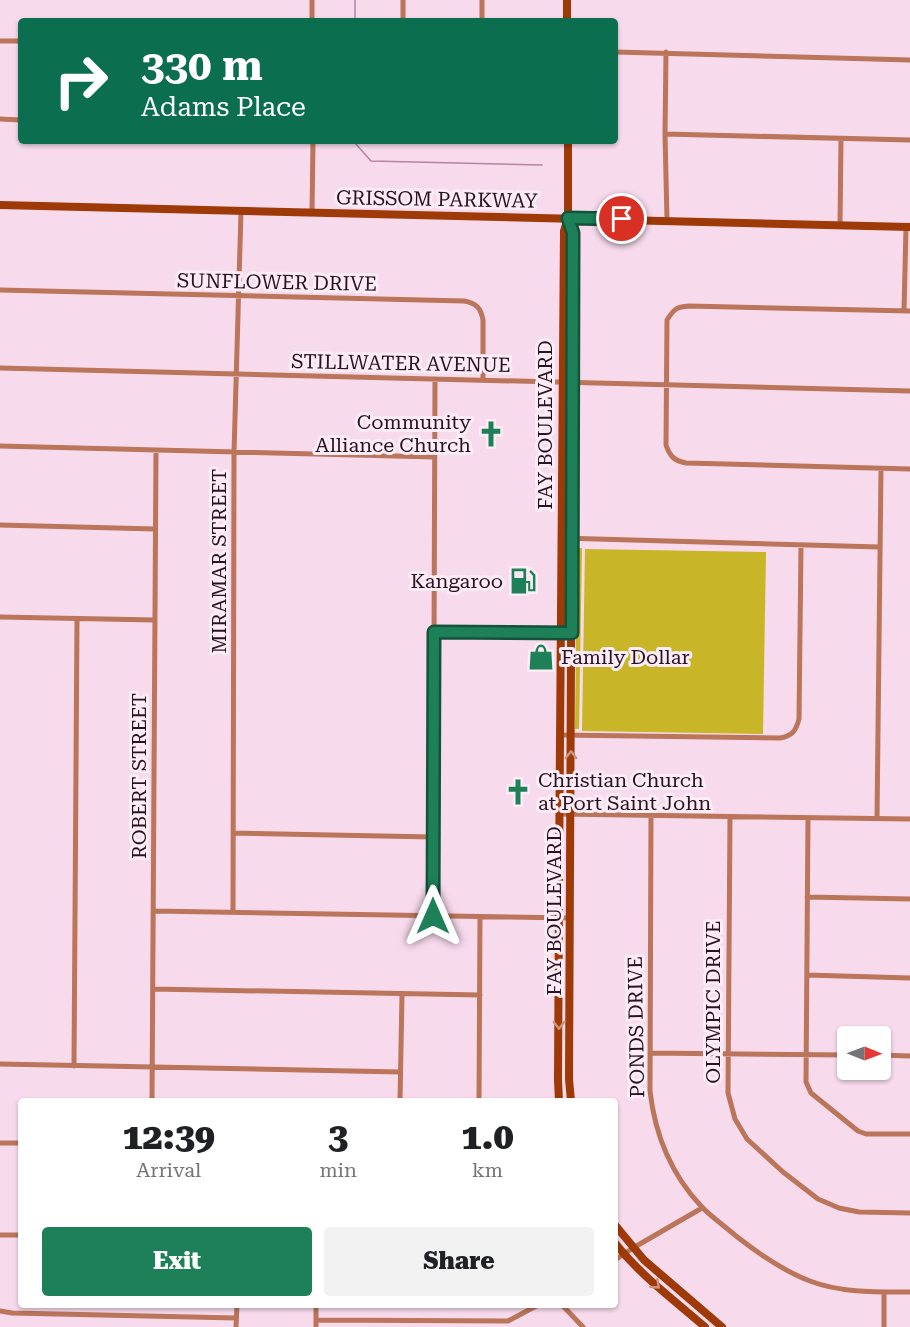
<!DOCTYPE html>
<style>
body{margin:0;font-family:"Roboto Serif",serif;background:#f2f2f2;color:#202124;height:100vh;display:flex;flex-direction:column;font-size:22px;white-space:nowrap}
*{box-sizing:border-box;margin:0}
p{font-size:20px;color:#757577}
.icon{flex:none;width:33px;height:33px;fill:none;stroke:currentColor;stroke-width:2;stroke-linecap:round;stroke-linejoin:round}
.map{position:relative;flex:1;overflow:hidden}
.details{position:absolute;left:18px;top:1098px;width:600px;height:210px;display:flex;flex-direction:column;background:#fff;border-radius:6px;box-shadow:0 2px 4px #0004}
.details>*{flex:none}
.hud{position:absolute;left:18px;top:18px;width:600px;height:126px;border-radius:6px;box-shadow:0 2px 4px #0004;background:#0b6e4f;color:#fff;overflow:hidden}
.needle{width:39px;rotate:91deg}
.controls{position:absolute;left:837px;top:1026px;display:grid;gap:12px}
.controls a{display:grid;place-items:center;width:54px;height:54px;border-radius:6px;background:#fff;box-shadow:0 2px 4px #0004;font-size:30px}
.pin{position:absolute;display:grid;place-items:center;width:51px;height:51px;color:#fff;margin:-26px;border:3px solid #fff;border-radius:50%;box-shadow:0 2px 6px #0007}
.me{position:absolute;width:66px;margin:-33px;rotate:0deg;stroke-linejoin:round;filter:drop-shadow(0 0 4px #0008)}
.turn{display:flex;align-items:center;gap:21px;height:126px;padding:0 24px;font-size:27px}
.turn .icon{width:78px;height:78px;stroke-width:2.5}
.turn b{display:block;font-size:42px;line-height:51px}
.eta{display:flex;justify-content:space-evenly;align-items:center;height:102px;text-align:center}
.eta b{font-size:36px;font-weight:800;line-height:42px}
.action{display:flex;gap:12px;margin-top:auto;padding:12px 24px}
.action a{flex:1;height:69px;border-radius:6px;background:#1e8059;color:#fff;font-size:24px;font-weight:800;line-height:69px;text-align:center}
.action a+a{background:#f2f2f2;color:#202124}
.map>svg:first-child{display:block}
.green{fill:#c8b628}
.lines{fill:none;stroke-linecap:round;stroke-linejoin:round}
.stream{stroke:#b783a4;stroke-width:1.5}
.street{stroke:#ba755b;stroke-width:5}
.secondary{stroke:#9d3a07;stroke-width:8}
.oneway{stroke:#cc937e}
.route-casing{stroke:#14533a;stroke-width:15}
.route{stroke:#1e8059;stroke-width:10}
.labels{text-anchor:middle;dominant-baseline:central;stroke-width:6;stroke-linejoin:round;paint-order:stroke}
.street-label{font-size:20px;fill:#2a1222;stroke:#fbecf5}
.poi-label{font-size:20px;fill:#2a1222;stroke:#fbecf5;text-anchor:end}
</style>
<div class="map">
<svg width="910" height="1327" viewBox="0 0 910 1327">
<rect width="100%" height="100%" fill="#f7daec"/>
<path class="green" d="M577,548H582L579,729H575Z
M585,549L766,552L763,734L582,731Z"/>
<g class="lines">
<path class="stream" d="M355,0V21
M355,141V143L371,161L542,165"/>
<path class="street" d="M312,0V21
M403,0V21
M482,0V21
M0,41H21
M615,52L910,60
M666,52L665,134L667,220
M0,119L21,120
M665,134L910,140
M312,212L313,141
M840,224L841,139
M0,290L464,301C476,303 481,308 483,320V380
M904,311L906,227
M910,311L689,306C676,307 674,309 667,320L666,445C670,457 675,461 686,463L910,469
M0,368L910,391
M0,446L435,457
M0,525L155,529
M561,538L879,547
M0,617L155,620
M434,632L572,633
M560,735L780,738C792,736 796,731 799,719L801,545
M559,814L910,819
M651,816L650,1091C655,1135 670,1173 701,1206C711,1217 725,1226 736,1236C759,1254 783,1271 810,1281C841,1293 877,1292 910,1292
M730,817L728,1093L735,1119L747,1139L783,1172L818,1199L839,1208L859,1212L910,1213
M808,818L806,1082L811,1093L858,1131L866,1134H910
M877,819L881,469
M233,833L433,837
M807,897L910,899
M154,911L571,918
M233,912L234,453L241,211
M433,916L435,379
M807,975L910,978
M153,989L480,995
M650,1053L848,1055
M880,1055L910,1056
M0,1064L400,1072
M74,1066L77,619
M152,1101L156,451
M400,1101L402,994
M479,1101L480,917
M0,1143H21
M0,1235H21
M615,1260L633,1248L702,1208
M562,1305L583,1327
M0,1311L12,1313L236,1318
M316,1320L508,1321L538,1305
M236,1327L237,1305
M316,1327V1305
M884,1327V1292"/>
<path class="secondary" d="M567,0V21
M0,205L910,227
M568,218L573,233L569,1079L571,1101
M559,1101L558,1080C560,797 560,514 564,231L568,218V141
M615,1225L644,1260L722,1327
M615,1243C641,1276 674,1300 705,1327"/>
</g>
<defs><path id="oneway-chevron" d="M-2-3.5L2.5 0L-2 3.5" fill="none" stroke-width="1.6" stroke-linecap="round" stroke-linejoin="round" transform="scale(1.5)"/></defs>
<g class="oneway">
<use href="#oneway-chevron" transform="translate(571 755) rotate(-89)"/>
<use href="#oneway-chevron" transform="translate(559 1025) rotate(90)"/>
<use href="#oneway-chevron" transform="translate(656 1285) rotate(42)"/>
</g>
<g class="lines">
<g class="route-casing">
<path id="route" d="M433,916L434,632L572,633L573,233L568,218L622,219"/>
</g>
<use href="#route" class="route"/>
</g>
<defs>
<g id="church-bare" transform="scale(2.07)"><path d="M-1.2-6h2.4v3.5h3.3v2.4h-3.3V6h-2.4V-.1h-3.3v-2.4h3.3Z" fill="#1e8059" stroke="#fbecf5" stroke-width="2.5" paint-order="stroke"/></g>
<g id="fuel-bare" transform="scale(2.07)"><path d="M-5.5-6h7V0h2V4h1.3V-2.5L3-4.5l.8-.8L6-3V5H2.5V1h-1V6h-7ZM-4.2-4.7v3.2H.2V-4.7Z" fill="#1e8059" stroke="#fbecf5" stroke-width="2.5" paint-order="stroke"/></g>
<g id="shop-bare" transform="scale(2.07)"><path d="M-5-2.5h2.3a2.7 3.5 0 0 1 5.4 0H5L5.5 6h-11ZM-1.5-2.5h3a1.5 2.3 0 0 0-3 0Z" fill="#1e8059" stroke="#fbecf5" stroke-width="2.5" paint-order="stroke"/></g>
</defs>
<g fill-rule="evenodd">
<use href="#church-bare" x="491" y="434"/>
<use href="#fuel-bare" x="523" y="581"/>
<use href="#shop-bare" x="541" y="657"/>
<use href="#church-bare" x="518" y="792"/>
</g>
<g class="labels">
<g class="street-label">
<text transform="translate(437 199) rotate(1)">GRISSOM PARKWAY</text>
<text transform="translate(277 282) rotate(1)">SUNFLOWER DRIVE</text>
<text transform="translate(401 363) rotate(1)">STILLWATER AVENUE</text>
<text transform="translate(545 425) rotate(-90)">FAY BOULEVARD</text>
<text transform="translate(219 561) rotate(-90)">MIRAMAR STREET</text>
<text transform="translate(139 776) rotate(-90)">ROBERT STREET</text>
<text transform="translate(554 911) rotate(-90)">FAY BOULEVARD</text>
<text transform="translate(713 1002) rotate(-90)">OLYMPIC DRIVE</text>
<text transform="translate(636 1027) rotate(-91)">PONDS DRIVE</text>
</g>
<g class="poi-label">
<text x="471" y="422">Community<tspan x="471" dy="23">Alliance Church</tspan></text>
<text x="503" y="581">Kangaroo</text>
<text x="561" y="657" text-anchor="start">Family Dollar</text>
<text x="538" y="780" text-anchor="start">Christian Church<tspan x="538" dy="23">at Port Saint John</tspan></text>
</g>
</g>
</svg>
<div class="controls">
<a><svg class="needle" viewBox="-14 -14 28 28"><path d="M0-13l5 13h-10z" fill="#e53935"/><path d="M0 13l5-13h-10z" fill="#757577"/></svg></a>
</div>
<div class="pin" style="left:622px;top:219px;background:#d93025"><svg class="icon" aria-label="arrive" viewBox="0 0 24 24"><path d="M6 21V4h12l-3 4 3 4H6"/></svg></div>
<svg class="me" style="left:433px;top:916px" viewBox="-20 -20 40 40"><path d="M0-17L14 15 0 8-14 15z" fill="#1e8059" stroke="#fff" stroke-width="4"/></svg>
<div class="hud">
<div class="turn"><svg class="icon" aria-label="right" viewBox="0 0 24 24"><path d="M7 20v-9h11M14 6l5 5-5 5"/></svg><div><b>330 m</b>Adams Place</div></div>
</div>
<section class="details">
<div class="eta">
<div><b>12:39</b><p>Arrival</p></div>
<div><b>3</b><p>min</p></div>
<div><b>1.0</b><p>km</p></div>
</div>
<div class="action"><a>Exit</a><a>Share</a></div>
</section>
</div>
